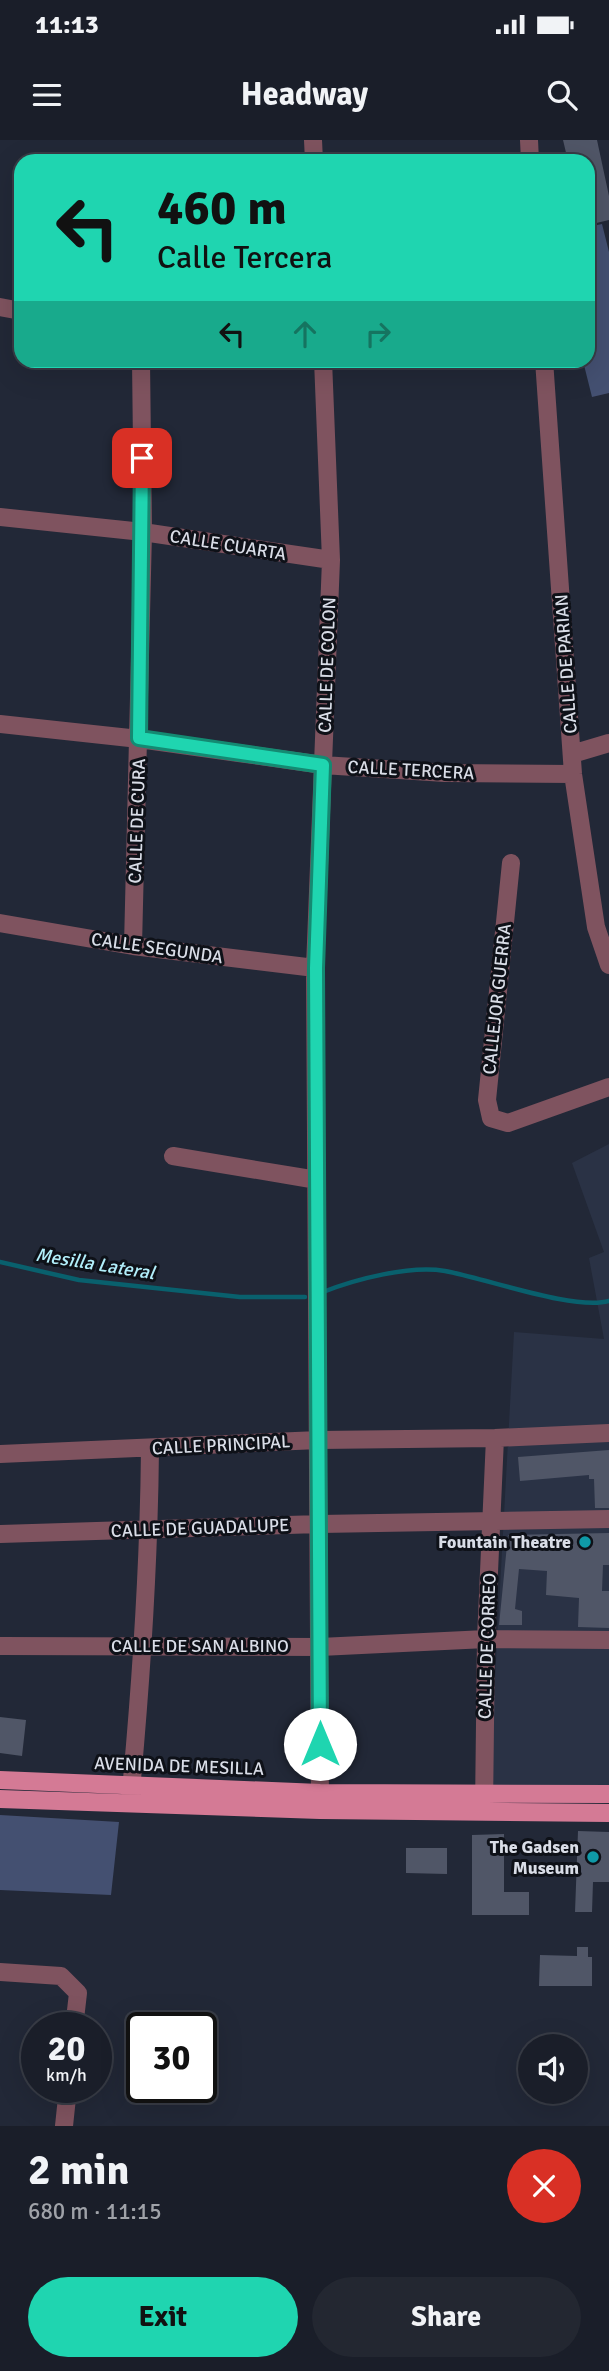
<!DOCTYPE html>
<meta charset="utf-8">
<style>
body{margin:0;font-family:Signika,sans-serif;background:#232731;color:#f1f3f6;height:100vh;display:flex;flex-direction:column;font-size:26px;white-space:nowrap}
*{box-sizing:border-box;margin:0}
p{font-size:23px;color:#9fa2a8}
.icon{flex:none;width:38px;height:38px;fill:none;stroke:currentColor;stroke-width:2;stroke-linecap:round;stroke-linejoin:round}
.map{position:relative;height:1986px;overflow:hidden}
.sheet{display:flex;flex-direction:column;background:#1a1e29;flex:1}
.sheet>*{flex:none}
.banner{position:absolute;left:14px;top:14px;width:581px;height:214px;border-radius:21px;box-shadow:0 7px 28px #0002,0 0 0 2px #383c46;background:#1fd5b0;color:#111;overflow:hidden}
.buttons{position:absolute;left:518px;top:1894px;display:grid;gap:14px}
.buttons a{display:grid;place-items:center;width:70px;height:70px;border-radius:50%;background:#1a1e29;box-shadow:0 7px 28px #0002,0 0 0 2px #383c46;font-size:35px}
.speed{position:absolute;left:21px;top:1872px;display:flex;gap:14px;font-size:35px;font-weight:700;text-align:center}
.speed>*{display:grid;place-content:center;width:91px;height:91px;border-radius:50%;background:#1a1e29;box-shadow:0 7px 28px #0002,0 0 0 2px #383c46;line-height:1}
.speed small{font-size:18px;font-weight:400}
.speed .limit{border:4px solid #111;border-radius:10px;background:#fff;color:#111}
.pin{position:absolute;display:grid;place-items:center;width:60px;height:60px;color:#fff;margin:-30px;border-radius:14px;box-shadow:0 4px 10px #0006}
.me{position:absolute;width:77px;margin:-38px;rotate:0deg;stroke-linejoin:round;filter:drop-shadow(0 0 5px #0008)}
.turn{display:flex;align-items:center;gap:24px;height:147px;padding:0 28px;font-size:32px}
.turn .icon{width:91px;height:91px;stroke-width:2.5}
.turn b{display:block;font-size:49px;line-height:60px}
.lanes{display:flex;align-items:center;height:66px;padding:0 28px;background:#0003;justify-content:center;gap:35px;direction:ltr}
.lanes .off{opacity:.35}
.round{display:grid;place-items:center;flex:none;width:74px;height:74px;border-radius:37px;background:#232731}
.head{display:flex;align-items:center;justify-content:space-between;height:119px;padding:0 28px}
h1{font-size:42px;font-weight:800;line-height:52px}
.button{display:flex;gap:14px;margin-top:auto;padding:14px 28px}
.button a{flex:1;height:80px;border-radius:42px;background:#1fd5b0;color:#111;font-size:28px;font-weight:800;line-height:80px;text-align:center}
.button a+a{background:#232731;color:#f1f3f6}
.status{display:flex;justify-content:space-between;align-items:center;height:49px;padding:0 35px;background:#1a1e29;direction:ltr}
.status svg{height:19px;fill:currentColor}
header{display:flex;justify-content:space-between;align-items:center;height:91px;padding:0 28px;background:#1a1e29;font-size:32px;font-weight:800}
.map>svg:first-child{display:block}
.built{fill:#2a3245}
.green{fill:#445071}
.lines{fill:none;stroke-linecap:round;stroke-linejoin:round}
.stream{stroke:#09606d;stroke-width:4.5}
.building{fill:#505667}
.minor{stroke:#7f535f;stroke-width:18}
.major{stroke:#d47a95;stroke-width:18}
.route-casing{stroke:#148a72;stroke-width:18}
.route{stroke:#1fd5b0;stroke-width:12}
.culture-dot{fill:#0f9aa8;stroke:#0e1118;stroke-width:2.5}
.labels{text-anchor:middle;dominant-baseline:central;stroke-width:6;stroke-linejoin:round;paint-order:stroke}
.street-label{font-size:18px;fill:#d9dde7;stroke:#0e1118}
.poi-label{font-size:18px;font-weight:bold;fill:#d9dde7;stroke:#0e1118;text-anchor:end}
.water-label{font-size:19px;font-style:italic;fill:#b2effb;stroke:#0e1118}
</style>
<div class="status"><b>11:13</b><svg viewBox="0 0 49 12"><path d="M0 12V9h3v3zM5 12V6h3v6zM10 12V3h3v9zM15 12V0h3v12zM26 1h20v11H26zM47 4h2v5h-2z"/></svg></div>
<header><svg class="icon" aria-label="menu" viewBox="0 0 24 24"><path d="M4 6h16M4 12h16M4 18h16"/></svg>Headway<svg class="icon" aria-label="search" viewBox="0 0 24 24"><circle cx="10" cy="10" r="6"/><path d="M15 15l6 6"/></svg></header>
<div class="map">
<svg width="609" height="1986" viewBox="0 0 609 1986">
<rect width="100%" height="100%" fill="#222837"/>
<path class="built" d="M609,1004V1650L489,1649L514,1192L604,1199L589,1118L604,1112L572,1023Z"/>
<path class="green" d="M602,84L609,112V253L592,257L583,221L588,220V87Z
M0,1675L119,1682L111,1755L0,1750Z"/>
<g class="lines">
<path class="stream" d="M0,1122L79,1140L240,1157H305
M323,1152C356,1139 410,1125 445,1131C485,1138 574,1171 609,1161"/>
</g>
<path class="building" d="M563,0H597L609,56V80L588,85V21H568Z
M609,1310V1368H595L594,1339H589V1335L520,1341L518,1317Z
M609,1393V1425H603L602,1451H609V1488L578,1487L579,1458L546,1455L547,1431L519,1429L515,1469L522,1471V1485H499L508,1395Z
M0,1577L26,1580L22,1616L0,1613Z
M578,1691L609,1692V1742H593L592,1772H575Z
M504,1694V1752H529V1775H472V1695Z
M406,1708H447V1734L406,1733Z
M577,1807H588V1817H592V1846H539L540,1815L577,1816Z"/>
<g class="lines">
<path class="minor" d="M313,0L314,21
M529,0L530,21
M0,167L21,171
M544,220L573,634L596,787L609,825
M0,377L143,392L331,420
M0,584L139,599L323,625L445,633L573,634
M572,614L609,603
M511,723L487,960L491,978L508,983L609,947
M0,783L133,806L315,828
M133,806L143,392L141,220
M173,1016L317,1040
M0,1314L319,1300L495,1298L609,1293
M0,1394L320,1384L609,1379
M0,1506L320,1507L486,1499L609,1500
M130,1661C141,1544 149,1426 150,1308
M320,1665L315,828L331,420L323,220
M484,1669L486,1499L495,1298
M0,1832L61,1836L78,1853L74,1888
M64,1986L68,1948"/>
<path class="major" d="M0,1640L320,1653L609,1654
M0,1659L320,1670L609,1673"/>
</g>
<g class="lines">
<g class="route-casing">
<path id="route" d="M142,318L139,598L323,625L316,828L320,1604"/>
</g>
<use href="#route" class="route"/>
</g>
<g class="culture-dot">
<circle cx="585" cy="1402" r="7"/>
<circle cx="593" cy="1717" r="7"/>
</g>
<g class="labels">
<g class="street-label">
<text transform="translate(228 405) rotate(9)">CALLE CUARTA</text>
<text transform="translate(566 524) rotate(-94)">CALLE DE PARIAN</text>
<text transform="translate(327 525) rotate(-88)">CALLE DE COLON</text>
<text transform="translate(411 630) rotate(3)">CALLE TERCERA</text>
<text transform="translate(137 681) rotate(-88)">CALLE DE CURA</text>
<text transform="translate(157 808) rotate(8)">CALLE SEGUNDA</text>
<text transform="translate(497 859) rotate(-84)">CALLEJOR GUERRA</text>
<text transform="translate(221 1305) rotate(-3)">CALLE PRINCIPAL</text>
<text transform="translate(200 1388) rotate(-2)">CALLE DE GUADALUPE</text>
<text x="200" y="1506">CALLE DE SAN ALBINO</text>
<text transform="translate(487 1506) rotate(-88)">CALLE DE CORREO</text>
<text transform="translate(179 1626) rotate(2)">AVENIDA DE MESILLA</text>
</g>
<g class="poi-label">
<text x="571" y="1402">Fountain Theatre</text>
<text x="579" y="1707">The Gadsen<tspan x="579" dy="21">Museum</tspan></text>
</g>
<g class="water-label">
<text transform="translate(95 1124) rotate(9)">Mesilla Lateral</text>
</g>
</g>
</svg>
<div class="buttons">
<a><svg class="icon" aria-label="sound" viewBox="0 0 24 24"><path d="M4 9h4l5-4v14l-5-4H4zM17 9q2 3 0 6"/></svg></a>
</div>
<div class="speed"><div>20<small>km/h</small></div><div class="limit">30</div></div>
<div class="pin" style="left:142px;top:318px;background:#d93025"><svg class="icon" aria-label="arrive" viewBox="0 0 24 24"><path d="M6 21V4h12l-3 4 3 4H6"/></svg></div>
<svg class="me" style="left:320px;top:1604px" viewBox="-20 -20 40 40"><circle r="19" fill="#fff"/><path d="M0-13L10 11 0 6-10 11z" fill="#1fd5b0"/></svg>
<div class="banner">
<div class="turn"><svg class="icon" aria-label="left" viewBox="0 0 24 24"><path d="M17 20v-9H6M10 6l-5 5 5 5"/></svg><div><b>460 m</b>Calle Tercera</div></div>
<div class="lanes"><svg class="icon" aria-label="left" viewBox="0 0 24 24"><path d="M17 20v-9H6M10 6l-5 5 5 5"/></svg><svg class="icon off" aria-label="ahead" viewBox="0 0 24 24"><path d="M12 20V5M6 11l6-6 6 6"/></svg><svg class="icon off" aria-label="right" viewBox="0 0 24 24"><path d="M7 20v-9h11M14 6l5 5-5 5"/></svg></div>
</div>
</div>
<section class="sheet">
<div class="head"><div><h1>2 min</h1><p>680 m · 11:15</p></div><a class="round" style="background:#d93025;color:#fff"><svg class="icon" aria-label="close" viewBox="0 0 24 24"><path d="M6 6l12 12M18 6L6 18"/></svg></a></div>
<div class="button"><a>Exit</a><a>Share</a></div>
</section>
